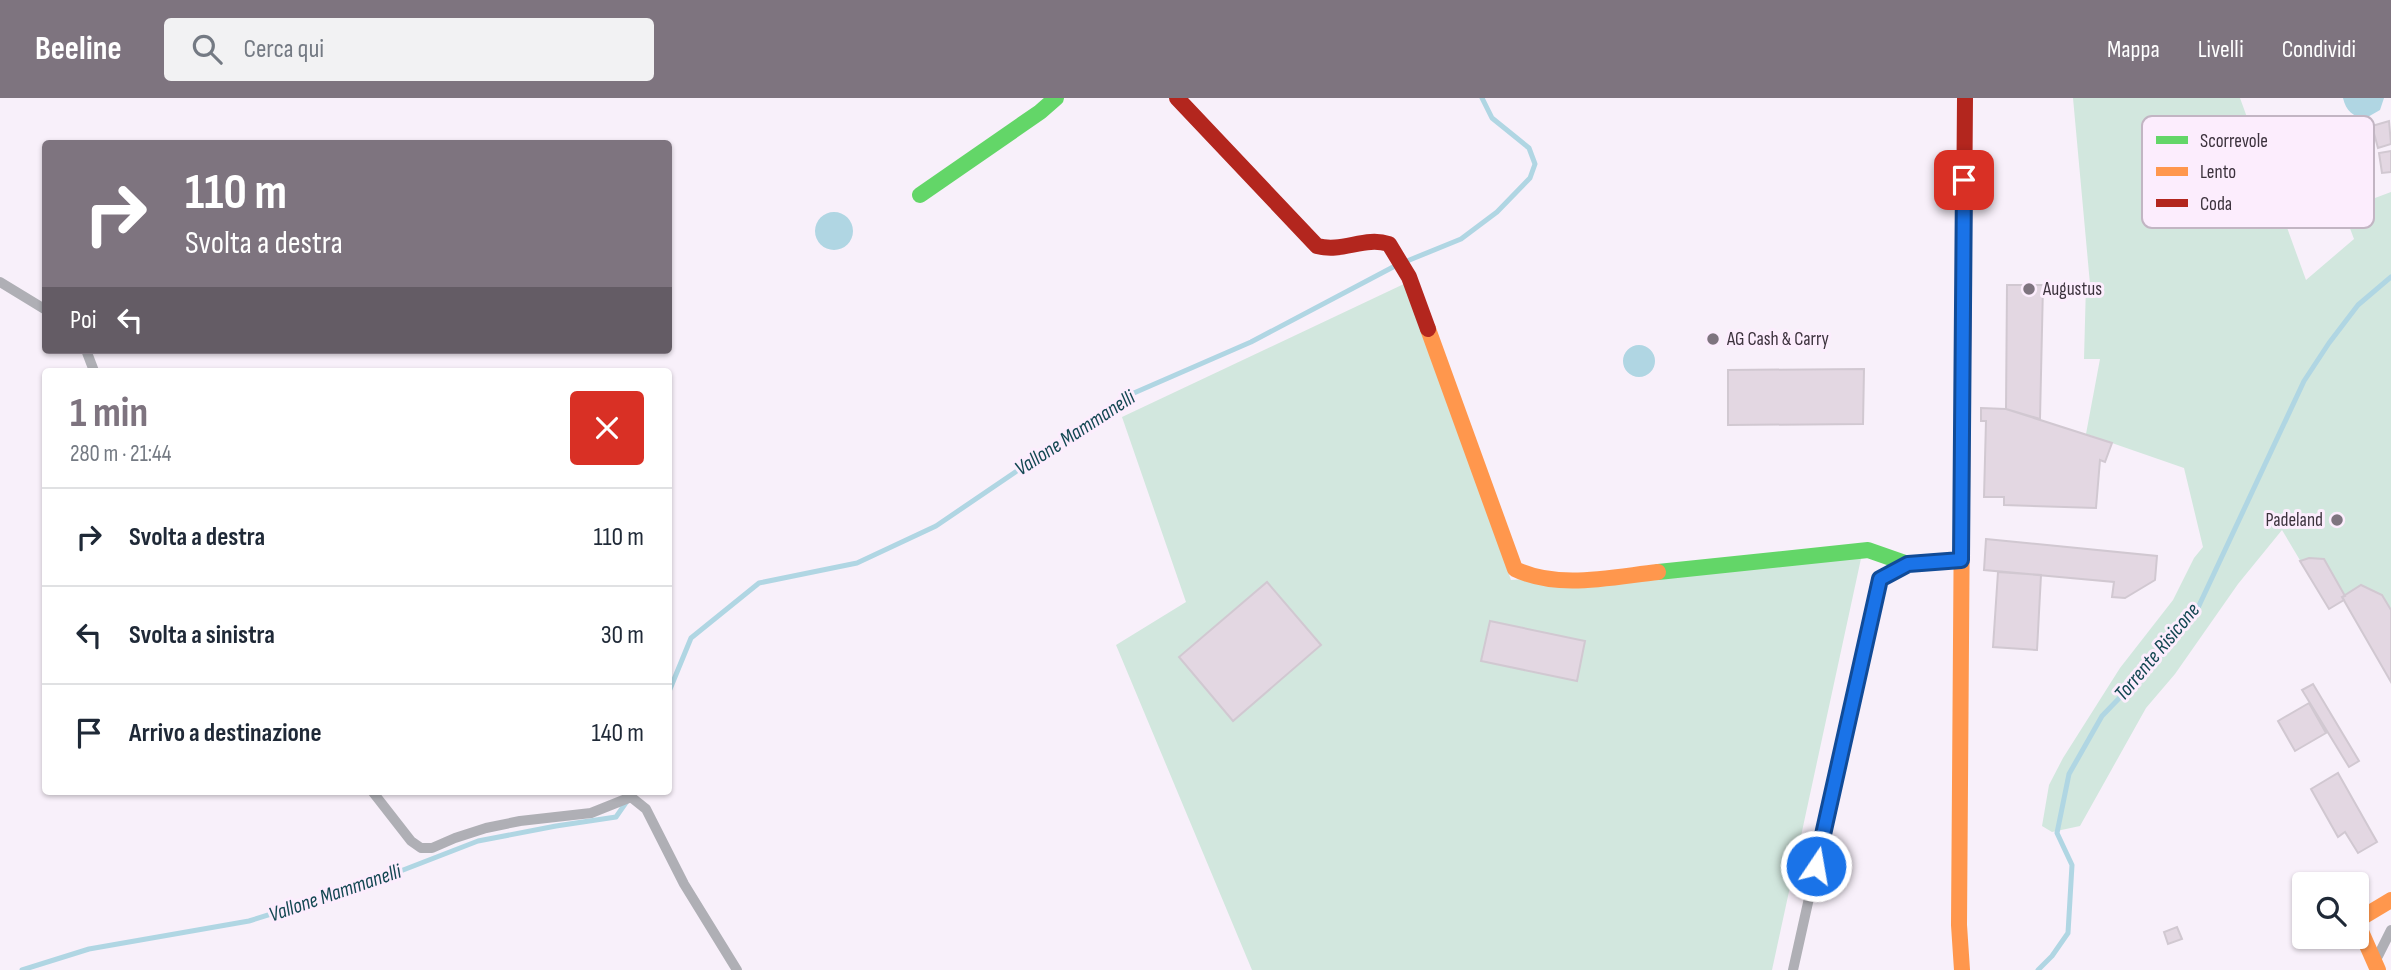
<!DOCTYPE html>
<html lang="it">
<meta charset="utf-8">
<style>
body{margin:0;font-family:"Sofia Sans Condensed",sans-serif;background:#f2f2f3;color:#1f2937;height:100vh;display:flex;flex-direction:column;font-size:26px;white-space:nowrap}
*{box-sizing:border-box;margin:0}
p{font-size:23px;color:#747a83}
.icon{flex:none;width:38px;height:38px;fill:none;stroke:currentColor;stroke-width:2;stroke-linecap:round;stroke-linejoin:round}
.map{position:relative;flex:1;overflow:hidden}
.sheet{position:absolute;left:42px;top:270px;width:630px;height:427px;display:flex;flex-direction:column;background:#fff;border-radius:7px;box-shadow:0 2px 5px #0004}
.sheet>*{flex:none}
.guide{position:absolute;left:42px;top:42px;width:630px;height:214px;border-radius:7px;box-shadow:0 2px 5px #0004;background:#7e747f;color:#fff;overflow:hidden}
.fabs{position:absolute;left:2292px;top:774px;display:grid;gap:14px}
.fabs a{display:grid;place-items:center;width:77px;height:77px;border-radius:7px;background:#fff;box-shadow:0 2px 5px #0004;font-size:35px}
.pin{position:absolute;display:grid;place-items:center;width:60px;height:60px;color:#fff;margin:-30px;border-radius:14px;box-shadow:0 4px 10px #0006}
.me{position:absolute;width:77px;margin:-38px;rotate:12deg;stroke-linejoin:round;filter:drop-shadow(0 0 5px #0008)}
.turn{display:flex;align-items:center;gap:24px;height:147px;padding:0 28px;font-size:32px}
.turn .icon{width:91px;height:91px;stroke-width:2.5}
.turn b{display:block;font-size:49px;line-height:60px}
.then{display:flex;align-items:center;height:66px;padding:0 28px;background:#0003;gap:14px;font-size:26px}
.round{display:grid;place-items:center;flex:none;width:74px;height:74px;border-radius:7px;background:#f2f2f3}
.summary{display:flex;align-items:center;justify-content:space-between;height:119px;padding:0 28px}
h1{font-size:42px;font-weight:700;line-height:52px;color:#7e747f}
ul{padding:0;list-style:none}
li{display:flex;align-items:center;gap:21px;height:98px;padding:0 28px;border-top:2px solid #e0e1e3}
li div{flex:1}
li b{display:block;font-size:26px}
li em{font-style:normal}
header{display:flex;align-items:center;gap:42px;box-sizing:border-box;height:98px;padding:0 35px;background:#7e747f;color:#fff}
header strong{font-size:33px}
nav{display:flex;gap:38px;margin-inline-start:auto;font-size:24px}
.search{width:490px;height:63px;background:#f2f2f3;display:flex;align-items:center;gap:18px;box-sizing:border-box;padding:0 24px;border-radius:7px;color:#747a83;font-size:26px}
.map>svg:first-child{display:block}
.green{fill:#d2e7de}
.water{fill:#b0d6e3}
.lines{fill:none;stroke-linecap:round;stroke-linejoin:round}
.stream{stroke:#b0d6e3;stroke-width:5}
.building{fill:#e3d7e2;stroke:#d1c8d1;stroke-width:2}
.lane{stroke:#afafb5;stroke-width:10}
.fast{stroke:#63d668;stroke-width:16}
.slow{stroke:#ff974d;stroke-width:16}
.jam{stroke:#b3261e;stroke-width:16}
.route-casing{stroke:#114b97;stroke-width:18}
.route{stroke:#1a73e8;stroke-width:12}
.poi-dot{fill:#7e747f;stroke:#fcedfd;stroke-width:2.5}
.labels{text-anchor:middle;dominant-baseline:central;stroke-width:6;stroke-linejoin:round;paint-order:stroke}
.poi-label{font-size:19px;fill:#3c323d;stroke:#fcedfd;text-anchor:start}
.water-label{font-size:21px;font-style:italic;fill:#134752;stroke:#fcedfd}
.key{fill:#fcedfd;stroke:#c2b5c3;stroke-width:2}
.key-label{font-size:19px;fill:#3c323d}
</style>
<header>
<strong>Beeline</strong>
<div class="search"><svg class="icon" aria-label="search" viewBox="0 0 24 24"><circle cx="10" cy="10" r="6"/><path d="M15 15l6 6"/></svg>Cerca qui</div>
<nav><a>Mappa</a><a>Livelli</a><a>Condividi</a></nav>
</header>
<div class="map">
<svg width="2391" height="872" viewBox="0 0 2391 872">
<rect width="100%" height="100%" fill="#f8f0fa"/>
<path class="green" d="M2073,0H2240L2306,182L2354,141L2343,112L2391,94V584L2344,502L2329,511L2282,432L2238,486L2175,576L2146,610L2080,728L2052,734L2042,728L2049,687L2063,660L2120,570L2173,502L2194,460L2203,449L2184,370L2086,336L2100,261H2084L2086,186H2090Z
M1406,185L1511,482L1862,456L1772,872H1252L1116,547L1186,504L1122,319Z"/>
<path class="water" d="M2343,0H2384L2380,12L2366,20C2353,19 2346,13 2343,0Z
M815 133a19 19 0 1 1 38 0a19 19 0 1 1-38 0Z
M1623 263a16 16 0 1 1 32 0a16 16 0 1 1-32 0Z"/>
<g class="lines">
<path class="stream" d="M1407,163L1461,141L1497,114L1530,80L1535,66L1529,50L1492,20L1482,0
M668,596L691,540L759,485L857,465L936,428L1127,298L1251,244L1395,168
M22,872L89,851L249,823L367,786L478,743L556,728L616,719L634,693
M2038,872L2052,858L2068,835L2072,767L2057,735L2069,676L2102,618L2159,559L2196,514L2304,283L2329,245L2358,207L2391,179"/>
</g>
<path class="building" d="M2389,23L2391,46L2378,50L2372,28Z
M2391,53V74L2382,75L2379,55Z
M2007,187H2043L2040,321L2006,311Z
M1864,271L1863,326L1728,327V272Z
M1981,310L2006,311L2112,345L2105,364L2100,362L2096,410L2004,407V399H1984L1986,323H1981Z
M1986,441L2157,458L2155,482L2125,500L2112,499L2114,484L1984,472Z
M2309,460L2324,461L2345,498L2342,499L2344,502L2329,511L2300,463Z
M1998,474L2041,477L2037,552L1993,549Z
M1267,484L1321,547L1233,623L1179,559Z
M2361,487L2382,497L2391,512V584L2342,499Z
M1490,523L1585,543L1577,583L1481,563Z
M2313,586L2359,663L2349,669L2302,592Z
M2309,605L2326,635L2295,653L2278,623Z
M2338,675L2377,744L2358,755L2345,734L2338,739L2311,691Z
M2177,829L2182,841L2168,846L2164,834Z"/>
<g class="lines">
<path class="lane" d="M0,184L46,212
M86,252L94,273
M372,693L411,743L421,750H432L455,740L486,730L520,723L591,715L631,699L646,711L684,786L737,872
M2378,858L2391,832
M1793,872L1880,481L1901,469"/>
<path class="fast" d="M920,97L1040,14L1056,0
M1658,474L1868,452L1908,466L1961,462"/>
<path class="slow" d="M1428,231L1515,471C1558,492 1612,479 1658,474
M1962,872L1959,827L1963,260
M2378,872L2359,829L2361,820L2391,802"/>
<path class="jam" d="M1177,0L1317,148C1343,155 1364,138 1389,146L1409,179L1428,231
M1963,260L1965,0"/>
</g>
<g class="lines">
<g class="route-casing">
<path id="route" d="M1816,768L1880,481L1908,466L1961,462L1964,82"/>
</g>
<use href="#route" class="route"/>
</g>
<g class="poi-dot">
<circle cx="2029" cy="191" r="7"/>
<circle cx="1713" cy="241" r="7"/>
<circle cx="2337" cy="422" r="7"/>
</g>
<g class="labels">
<g class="poi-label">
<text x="2043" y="191">Augustus</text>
<text x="1727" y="241">AG Cash &amp; Carry</text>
<text x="2323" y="422" text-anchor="end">Padeland</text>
</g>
<g class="water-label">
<text transform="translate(1075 335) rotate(-33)">Vallone Mammanelli</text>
<text transform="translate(2157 554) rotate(-50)">Torrente Risicone</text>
<text transform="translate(335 795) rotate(-19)">Vallone Mammanelli</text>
</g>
</g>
<rect x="2142" y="18" width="232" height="112" rx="10" class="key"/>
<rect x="2156" y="38" width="32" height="8" fill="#63d668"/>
<rect x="2156" y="69" width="32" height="9" fill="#ff974d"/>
<rect x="2156" y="101" width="32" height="8" fill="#b3261e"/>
<g class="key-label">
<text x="2200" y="49">Scorrevole</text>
<text x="2200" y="80">Lento</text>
<text x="2200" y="112">Coda</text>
</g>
</svg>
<div class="fabs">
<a><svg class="icon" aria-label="search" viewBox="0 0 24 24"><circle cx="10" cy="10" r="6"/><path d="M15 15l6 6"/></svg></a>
</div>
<div class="pin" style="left:1964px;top:82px;background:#d93025"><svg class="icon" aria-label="arrive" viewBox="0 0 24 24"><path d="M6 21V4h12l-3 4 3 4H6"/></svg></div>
<svg class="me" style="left:1816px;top:768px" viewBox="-20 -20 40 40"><circle r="17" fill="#1a73e8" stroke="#fff" stroke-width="3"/><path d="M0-11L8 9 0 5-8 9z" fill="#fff"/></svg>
<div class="guide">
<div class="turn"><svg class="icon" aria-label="right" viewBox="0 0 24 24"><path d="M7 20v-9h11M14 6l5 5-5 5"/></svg><div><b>110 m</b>Svolta a destra</div></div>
<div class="then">Poi<svg class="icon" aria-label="left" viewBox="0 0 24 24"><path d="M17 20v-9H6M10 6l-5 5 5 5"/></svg></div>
</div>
<section class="sheet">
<div class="summary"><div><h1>1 min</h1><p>280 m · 21:44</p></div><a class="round" style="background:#d93025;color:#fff"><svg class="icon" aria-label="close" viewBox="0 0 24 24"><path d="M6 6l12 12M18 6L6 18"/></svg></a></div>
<ul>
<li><svg class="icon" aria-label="right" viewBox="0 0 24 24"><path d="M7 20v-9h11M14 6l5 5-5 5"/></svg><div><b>Svolta a destra</b></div><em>110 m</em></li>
<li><svg class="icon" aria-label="left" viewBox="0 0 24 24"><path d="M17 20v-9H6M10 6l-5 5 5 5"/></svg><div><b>Svolta a sinistra</b></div><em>30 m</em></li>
<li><svg class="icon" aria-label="arrive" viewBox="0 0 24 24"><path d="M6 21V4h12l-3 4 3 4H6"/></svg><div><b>Arrivo a destinazione</b></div><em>140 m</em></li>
</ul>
</section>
</div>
